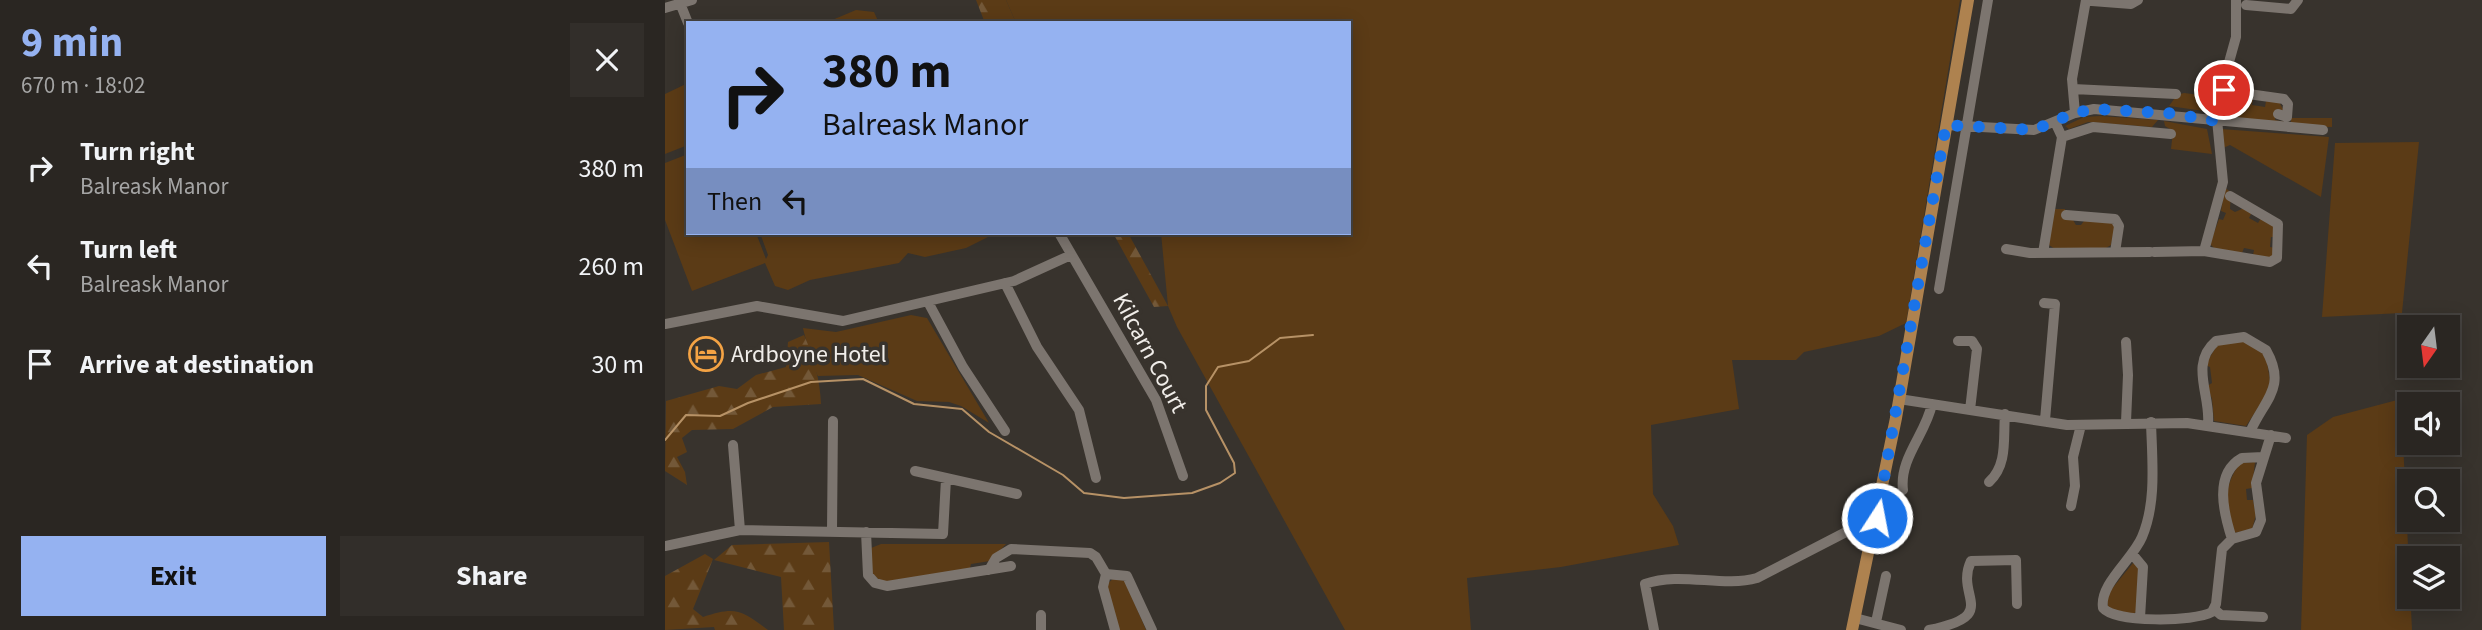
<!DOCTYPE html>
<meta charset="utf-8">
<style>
body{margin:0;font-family:"Source Sans 3",sans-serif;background:#322e2a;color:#f1f3f6;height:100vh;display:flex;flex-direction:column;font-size:26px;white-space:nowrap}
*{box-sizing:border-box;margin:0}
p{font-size:23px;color:#a5a5a5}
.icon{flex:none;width:38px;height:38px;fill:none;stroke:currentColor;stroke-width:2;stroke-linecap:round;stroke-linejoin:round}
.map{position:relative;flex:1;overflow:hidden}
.details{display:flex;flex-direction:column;background:#2a2622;width:665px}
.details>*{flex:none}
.guide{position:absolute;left:21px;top:21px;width:665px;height:214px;border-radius:0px;box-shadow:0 4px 18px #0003,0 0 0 2px #464340;background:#95b2f1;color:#111;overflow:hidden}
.needle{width:46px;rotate:194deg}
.tools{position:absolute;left:1732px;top:315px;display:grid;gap:14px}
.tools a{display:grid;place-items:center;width:63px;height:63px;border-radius:0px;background:#2a2622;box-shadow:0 4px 18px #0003,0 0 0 2px #464340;font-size:35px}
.pin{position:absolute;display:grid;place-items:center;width:60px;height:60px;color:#fff;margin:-30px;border:4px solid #fff;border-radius:50%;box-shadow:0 2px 7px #0007}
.me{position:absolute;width:77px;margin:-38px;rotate:11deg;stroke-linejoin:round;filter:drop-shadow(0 0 5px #0008)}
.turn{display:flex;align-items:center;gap:24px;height:147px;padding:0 21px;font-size:32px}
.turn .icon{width:91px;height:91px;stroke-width:2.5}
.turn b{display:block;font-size:49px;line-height:60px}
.then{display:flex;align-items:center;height:66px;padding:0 21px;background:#0003;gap:14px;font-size:26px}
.round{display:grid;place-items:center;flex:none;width:74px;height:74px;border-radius:0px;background:#322e2a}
.headline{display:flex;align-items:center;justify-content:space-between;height:119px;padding:0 21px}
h1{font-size:42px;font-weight:700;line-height:52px;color:#95b2f1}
.action{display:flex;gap:14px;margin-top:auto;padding:14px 21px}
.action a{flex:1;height:80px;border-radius:0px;background:#95b2f1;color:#111;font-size:28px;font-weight:700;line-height:80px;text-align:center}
.action a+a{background:#322e2a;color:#f1f3f6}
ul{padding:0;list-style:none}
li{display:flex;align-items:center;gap:21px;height:98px;padding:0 21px}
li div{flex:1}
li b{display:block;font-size:26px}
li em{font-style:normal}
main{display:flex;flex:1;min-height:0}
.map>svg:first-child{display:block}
.grass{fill:#5b3b16}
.forest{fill:url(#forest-firs)}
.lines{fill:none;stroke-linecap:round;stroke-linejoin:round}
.stream{stroke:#b79266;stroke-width:2}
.minor{stroke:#7c756f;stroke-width:10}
.major{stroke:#ae824f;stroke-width:12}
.route{stroke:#1a73e8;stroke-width:12;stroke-dasharray:0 21.6}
.labels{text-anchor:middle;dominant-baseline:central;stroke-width:7;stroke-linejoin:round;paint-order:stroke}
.street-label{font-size:24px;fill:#f0ede9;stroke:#38332d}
.poi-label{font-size:24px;fill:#f0ede9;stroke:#38332d;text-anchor:start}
</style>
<main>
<section class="details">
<div class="headline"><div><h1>9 min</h1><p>670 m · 18:02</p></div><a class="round"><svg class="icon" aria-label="close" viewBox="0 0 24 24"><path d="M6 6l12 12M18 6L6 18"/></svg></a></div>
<ul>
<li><svg class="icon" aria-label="right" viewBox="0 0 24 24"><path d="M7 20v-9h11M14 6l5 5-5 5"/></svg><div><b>Turn right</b><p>Balreask Manor</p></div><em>380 m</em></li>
<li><svg class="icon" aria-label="left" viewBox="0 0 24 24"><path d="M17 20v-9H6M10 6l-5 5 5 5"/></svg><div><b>Turn left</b><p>Balreask Manor</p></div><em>260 m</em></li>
<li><svg class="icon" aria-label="arrive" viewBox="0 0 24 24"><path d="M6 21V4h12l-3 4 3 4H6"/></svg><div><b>Arrive at destination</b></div><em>30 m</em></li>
</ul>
<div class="action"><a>Exit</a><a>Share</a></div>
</section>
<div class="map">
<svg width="1817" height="630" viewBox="0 0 1817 630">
<defs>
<pattern id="forest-firs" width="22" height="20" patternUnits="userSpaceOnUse" patternTransform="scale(1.75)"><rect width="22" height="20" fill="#5b3b16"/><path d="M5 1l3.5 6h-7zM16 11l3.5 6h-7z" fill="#735838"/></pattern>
</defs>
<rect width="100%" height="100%" fill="#38332d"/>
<path class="grass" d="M341,0H1295L1241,323L1214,336L1139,352L1131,360H1067L1074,409L986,425L988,494L1008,526L1014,545L896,567L802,578L806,630H680L512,327L503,306L496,233H684V23H351Z
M191,10L209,12L214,23H160Z
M23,83V145L0,154V94Z
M1519,93L1544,96L1539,111L1504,106L1512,95Z
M1559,96L1588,100L1587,105L1600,107L1601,101L1614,102L1618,109L1616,113H1611L1610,120L1626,123V118H1667V127L1622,126L1555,117L1556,101Z
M1435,116L1493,120L1487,127L1423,122L1404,129L1400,126L1419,117Z
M1499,121L1542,129L1547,154L1506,149L1508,131L1500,126Z
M1556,129L1664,137L1656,197L1565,145L1558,148Z
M1754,142L1737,313L1657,317L1670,143Z
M23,154V233H91L101,259L103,255L95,233H323V237L301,248L260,257L243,253L234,263L145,280L123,290L110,286L100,263L27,291L0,220V163Z
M1560,188L1566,192L1565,209L1570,212L1579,208L1587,212L1584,218L1593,223L1596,218L1610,226L1611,237H1606L1605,247L1611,248L1606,258L1588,255L1589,250L1579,248L1577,253L1549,248L1545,244L1554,219L1558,220L1561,213L1556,211Z
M1388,209H1400V218L1408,220L1411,225H1416L1419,221H1444L1450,226L1446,245L1441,248L1390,249L1384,245Z
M246,315L262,318L324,423L296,406L284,402L252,401L193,375L153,376C151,374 139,334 138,328L171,332Z
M1579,340L1601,355L1606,388L1581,426L1549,421L1547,399L1542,386L1547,383L1545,367L1540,365L1553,344Z
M1736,399L1747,630H1636L1642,435L1668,417Z
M1590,462L1587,488L1581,489L1582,500H1588L1591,515L1587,529L1569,533C1557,507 1559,486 1575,463Z
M216,544H341L325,561L306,564L305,568L223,582L215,581L206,572V548Z
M1468,563L1474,567L1471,612L1466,615L1444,611L1441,596Z
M449,578L460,581L481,630H453L441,585Z"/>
<path class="forest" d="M311,0H341L351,23H320Z
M448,233H463L503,306L489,307Z
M139,335C149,358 155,380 156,404L108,407L68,429L27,430L17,438L22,452L12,457L20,472L22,485L0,471L1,401L54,386L72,389L91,375L121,367L123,342Z
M164,542L169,630H119L116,577L49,560L67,545Z
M40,554L48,559L28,609L38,617C71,606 76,610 103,630H50L49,627L0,630V576Z"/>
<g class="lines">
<path class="stream" d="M0,440L21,415L55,416L83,403L146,382L198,379L249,404L297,409L324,432L398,475L419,493L459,498L527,493L555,483L570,473L569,463L541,410V386L553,367L584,361L615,338L648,335"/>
<path class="minor" d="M1427,1L1466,4L1473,0
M15,3L23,23
M1581,5L1626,9L1633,0
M0,8L27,0
M1408,89L1511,94
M1555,90L1619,99L1623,104L1622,117L1613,114
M1410,113L1407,79L1421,0
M1281,125L1369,130L1410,113L1429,109L1658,130
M1397,137L1428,127L1506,134
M1401,215L1450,219L1454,226L1450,252
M394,233L491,400L518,476
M1341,249L1365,253L1485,252
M1539,251L1558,182L1551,109L1571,37V0
M1489,252L1539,251L1605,262L1612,258L1613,224L1565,196
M1378,253L1397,137L1390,122
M340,283L372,347L414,410L431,478
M1274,289L1323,0
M263,302L298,367L340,431
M1379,303L1390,304L1380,420
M0,324L92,306L178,321L349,281L406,255
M1293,341H1307L1312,349L1305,410
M1461,342L1463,375L1461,422
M1234,399L1402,425L1522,423L1621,438
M1486,422C1487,459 1492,502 1477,537C1468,559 1434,584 1438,608C1451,623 1529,622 1547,612L1551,604L1557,549L1567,539L1591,532L1596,520L1591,483L1606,435
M1543,424C1546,395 1524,364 1551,341L1579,337L1601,350C1622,387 1600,399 1586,430
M68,445L75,530
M250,471L352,494
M1324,482C1343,465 1338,438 1340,414
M1238,490C1234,458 1261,434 1267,404
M1406,506L1410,486L1408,457L1416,425
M167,531L168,421
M201,532L203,575L210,583L222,586L346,566
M1567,539C1559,514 1548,474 1577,458L1598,457
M0,546L75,530L278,534L281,479
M1468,555L1478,567L1475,618
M324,570L331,558L346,549L425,553L431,557L441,574L438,587L450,630
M441,574L462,576L487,630
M1549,609L1556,615L1598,617
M376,615V630
M1190,618L1236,630
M1211,622L1221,576
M989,630L980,584C1016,571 1057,588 1092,578L1181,532C1194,520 1198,507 1215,500
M1264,630C1337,615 1289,597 1306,561L1351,560L1352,604"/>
<path class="major" d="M1187,630L1231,418L1303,0"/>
</g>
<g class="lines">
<path class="route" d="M1212,518L1281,125L1369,130L1409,113L1429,109L1503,113L1551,121L1555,90H1559"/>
</g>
<defs>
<g id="hotel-ring" transform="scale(1.75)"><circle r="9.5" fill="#38332d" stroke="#f4a344" stroke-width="1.5"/><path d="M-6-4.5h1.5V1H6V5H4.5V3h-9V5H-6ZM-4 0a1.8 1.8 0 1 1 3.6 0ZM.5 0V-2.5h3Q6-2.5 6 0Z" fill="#f4a344"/></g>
</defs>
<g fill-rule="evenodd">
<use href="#hotel-ring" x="41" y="354"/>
</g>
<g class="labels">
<g class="street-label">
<text transform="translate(485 353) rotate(62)">Kilcarn Court</text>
</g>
<g class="poi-label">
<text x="66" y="354">Ardboyne Hotel</text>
</g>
</g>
</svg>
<div class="tools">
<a><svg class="needle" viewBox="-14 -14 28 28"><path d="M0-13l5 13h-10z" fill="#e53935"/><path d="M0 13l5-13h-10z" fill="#a5a5a5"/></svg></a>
<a><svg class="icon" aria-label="sound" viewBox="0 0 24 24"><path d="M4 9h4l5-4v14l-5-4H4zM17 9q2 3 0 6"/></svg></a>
<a><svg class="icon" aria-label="search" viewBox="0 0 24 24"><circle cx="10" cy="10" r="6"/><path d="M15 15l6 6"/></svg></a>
<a><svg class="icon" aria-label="layers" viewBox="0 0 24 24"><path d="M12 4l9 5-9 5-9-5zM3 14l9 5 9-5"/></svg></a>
</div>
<div class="pin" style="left:1559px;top:90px;background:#d93025"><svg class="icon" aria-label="arrive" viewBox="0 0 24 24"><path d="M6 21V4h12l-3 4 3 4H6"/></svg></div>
<svg class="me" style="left:1212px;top:518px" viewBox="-20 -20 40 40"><circle r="17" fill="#1a73e8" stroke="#fff" stroke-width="3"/><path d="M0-11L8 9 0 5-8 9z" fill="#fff"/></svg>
<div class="guide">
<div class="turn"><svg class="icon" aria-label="right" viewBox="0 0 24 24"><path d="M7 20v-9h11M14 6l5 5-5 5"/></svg><div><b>380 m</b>Balreask Manor</div></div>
<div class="then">Then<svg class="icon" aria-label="left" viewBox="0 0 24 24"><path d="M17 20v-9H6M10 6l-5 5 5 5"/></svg></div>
</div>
</div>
</main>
